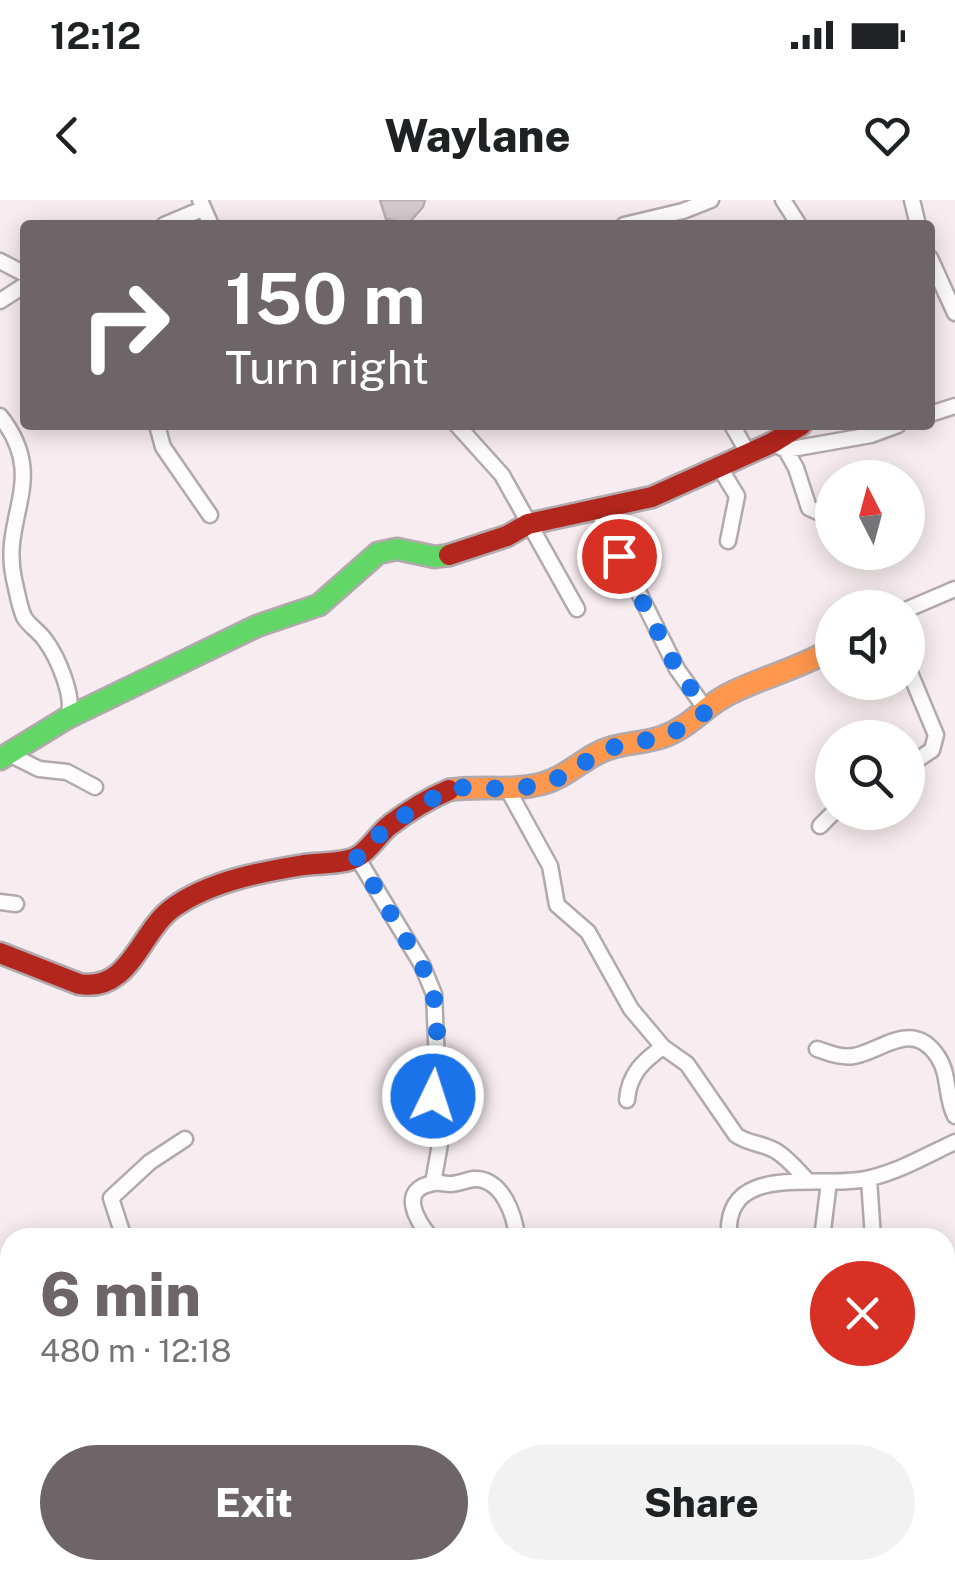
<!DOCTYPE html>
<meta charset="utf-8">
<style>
body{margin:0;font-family:"Public Sans",sans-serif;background:#f2f2f2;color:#202124;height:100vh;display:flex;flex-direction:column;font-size:38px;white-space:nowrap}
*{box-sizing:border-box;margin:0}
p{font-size:32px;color:#757577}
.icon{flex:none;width:55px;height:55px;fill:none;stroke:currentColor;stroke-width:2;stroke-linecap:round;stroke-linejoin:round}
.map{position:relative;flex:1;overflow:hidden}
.details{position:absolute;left:0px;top:1028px;width:955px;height:352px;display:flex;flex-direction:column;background:#fff;border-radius:30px 30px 0 0;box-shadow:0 5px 25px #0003}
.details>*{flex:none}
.top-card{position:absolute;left:20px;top:20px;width:915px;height:210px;border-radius:10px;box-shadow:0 5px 25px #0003;background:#6d6567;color:#fff;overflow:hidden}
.needle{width:65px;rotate:354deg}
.buttons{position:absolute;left:815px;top:260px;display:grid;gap:20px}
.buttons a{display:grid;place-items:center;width:110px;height:110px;border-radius:50%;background:#fff;box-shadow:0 5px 25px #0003;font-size:50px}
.pin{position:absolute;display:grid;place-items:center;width:85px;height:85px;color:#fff;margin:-42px;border:5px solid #fff;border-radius:50%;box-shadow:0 2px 10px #0007}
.me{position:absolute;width:110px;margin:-55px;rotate:4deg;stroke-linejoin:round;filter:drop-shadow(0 0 8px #0008)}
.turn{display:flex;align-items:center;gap:35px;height:210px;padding:0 40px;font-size:45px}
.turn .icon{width:130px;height:130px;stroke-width:2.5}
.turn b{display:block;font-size:70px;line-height:85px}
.round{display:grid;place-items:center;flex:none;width:105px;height:105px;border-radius:52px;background:#f2f2f2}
.headline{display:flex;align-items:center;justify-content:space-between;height:170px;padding:0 40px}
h1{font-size:60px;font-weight:800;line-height:75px;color:#6d6567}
.button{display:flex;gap:20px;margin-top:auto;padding:20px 40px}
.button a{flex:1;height:115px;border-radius:60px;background:#6d6567;color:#fff;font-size:40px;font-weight:800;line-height:115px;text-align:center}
.button a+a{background:#f2f2f2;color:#202124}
.status{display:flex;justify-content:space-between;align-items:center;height:70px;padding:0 50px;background:#fff;direction:ltr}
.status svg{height:28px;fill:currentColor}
header{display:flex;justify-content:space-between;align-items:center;height:130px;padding:0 40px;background:#fff;font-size:45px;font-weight:800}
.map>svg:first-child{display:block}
.building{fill:#d3cacd;stroke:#b8afb1;stroke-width:2.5}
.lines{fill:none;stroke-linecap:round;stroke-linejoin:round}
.street-casing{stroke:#b2a9ac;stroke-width:19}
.fast-casing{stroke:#b2a9ac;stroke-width:25}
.slow-casing{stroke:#b2a9ac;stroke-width:25}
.jam-casing{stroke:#b2a9ac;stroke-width:25}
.street{stroke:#fefcfd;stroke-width:14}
.fast{stroke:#63d668;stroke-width:20}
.slow{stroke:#ff974d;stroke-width:20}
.jam{stroke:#b3261e;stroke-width:20}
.route{stroke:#1a73e8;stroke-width:18;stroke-dasharray:0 32.4}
</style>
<div class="status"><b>12:12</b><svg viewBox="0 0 49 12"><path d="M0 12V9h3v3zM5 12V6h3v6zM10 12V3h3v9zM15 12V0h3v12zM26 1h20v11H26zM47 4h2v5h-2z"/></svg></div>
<header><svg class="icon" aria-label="back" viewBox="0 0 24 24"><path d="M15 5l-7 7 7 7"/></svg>Waylane<svg class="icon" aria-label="heart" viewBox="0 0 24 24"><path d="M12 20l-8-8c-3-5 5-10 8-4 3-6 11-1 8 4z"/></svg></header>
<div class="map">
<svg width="955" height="1379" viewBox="0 0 955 1379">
<rect width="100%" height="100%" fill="#f7ecef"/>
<path class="building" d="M380,0H425L423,7L408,24L386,19Z"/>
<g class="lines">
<g class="street-casing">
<path id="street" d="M200,0L211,25
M783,0L799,25
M912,0L918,25
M164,25L202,9
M624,25L683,11L711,0
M930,58L955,113
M0,61L25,74
M0,101L25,85
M930,214L955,206
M0,216C50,279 0,316 14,379C17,391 19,406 24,417C29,426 39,431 45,440C57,456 77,500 67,518
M157,225L163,247L210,315
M457,225L502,275L577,409
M732,225L748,253
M772,243L786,250L871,235L898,225
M786,250L796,268L809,308L818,312L832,313
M720,268L737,296L728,341
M598,311L677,469L707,511
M908,409L955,389
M908,468L936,535L932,550L908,566
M9,554L39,569L67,572L95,587
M508,590L550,666L557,705L588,732L631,809L663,847L687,864L736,935C748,944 763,943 776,951C788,958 798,971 808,981
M820,626L834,612
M357,657L422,765L434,794L437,862L433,897L440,944L433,983
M0,702L16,704
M817,849C829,853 841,858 854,856C882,851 913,818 938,857C950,875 945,897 955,916
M627,900C629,874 643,861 663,847
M869,979L873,1038
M114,1038L122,1032L111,998L150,962L185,939
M431,1038C417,1021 397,989 434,983C439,982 445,984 450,984C458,984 466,980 474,979C502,978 515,1015 517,1038
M729,1038C723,958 822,991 870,978C900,971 927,955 955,942
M822,1038L829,982
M0,1114L10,1108
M0,1264L10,1257
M0,1333L10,1352
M945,1335H955
M49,1370L78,1379
M554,1370L557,1379
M769,1370L771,1379
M167,1379L180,1370"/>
</g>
<g class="fast-casing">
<path id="fast" d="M0,559L67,518L257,426L319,405L378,353L397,349L435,357L449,355"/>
</g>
<g class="slow-casing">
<path id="slow" d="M449,590C481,585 510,592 541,584C565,578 580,561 602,551C621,542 642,544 662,537C690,528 707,503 733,492C766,476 800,468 832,449"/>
</g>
<g class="jam-casing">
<path id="jam" d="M449,355L507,336L528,324L652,297L772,243L801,225
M0,753L79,784C131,793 140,730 174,707C211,681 261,672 304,665C319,663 344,664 357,657C370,650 379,633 390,625C407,612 430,598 449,590"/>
</g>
<use href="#street" class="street"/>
<use href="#fast" class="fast"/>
<use href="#slow" class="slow"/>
<use href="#jam" class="jam"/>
</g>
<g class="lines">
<path class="route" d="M433,896C438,860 440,816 430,780L357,657L390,624L447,590L473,586L508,590L542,584L566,575L600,552L623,544L660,538L686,526L707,511L677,469L619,356"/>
</g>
</svg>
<div class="buttons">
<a><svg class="needle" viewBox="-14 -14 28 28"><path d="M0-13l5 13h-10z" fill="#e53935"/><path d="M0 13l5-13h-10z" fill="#757577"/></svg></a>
<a><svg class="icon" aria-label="sound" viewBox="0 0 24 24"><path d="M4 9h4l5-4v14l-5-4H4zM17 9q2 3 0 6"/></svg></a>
<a><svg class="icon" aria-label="search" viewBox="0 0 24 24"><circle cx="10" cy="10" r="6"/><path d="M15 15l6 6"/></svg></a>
</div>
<div class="pin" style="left:619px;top:356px;background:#d93025"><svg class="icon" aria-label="arrive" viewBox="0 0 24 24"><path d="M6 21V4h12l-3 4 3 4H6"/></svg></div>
<svg class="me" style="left:433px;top:896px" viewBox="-20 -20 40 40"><circle r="17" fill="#1a73e8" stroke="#fff" stroke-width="3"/><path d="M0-11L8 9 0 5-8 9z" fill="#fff"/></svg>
<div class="top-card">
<div class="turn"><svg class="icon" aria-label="right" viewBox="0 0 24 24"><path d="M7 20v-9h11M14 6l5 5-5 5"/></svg><div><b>150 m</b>Turn right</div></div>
</div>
<section class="details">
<div class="headline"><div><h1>6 min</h1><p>480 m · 12:18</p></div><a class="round" style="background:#d93025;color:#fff"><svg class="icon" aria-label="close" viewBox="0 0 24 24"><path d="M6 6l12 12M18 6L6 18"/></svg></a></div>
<div class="button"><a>Exit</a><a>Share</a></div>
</section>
</div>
